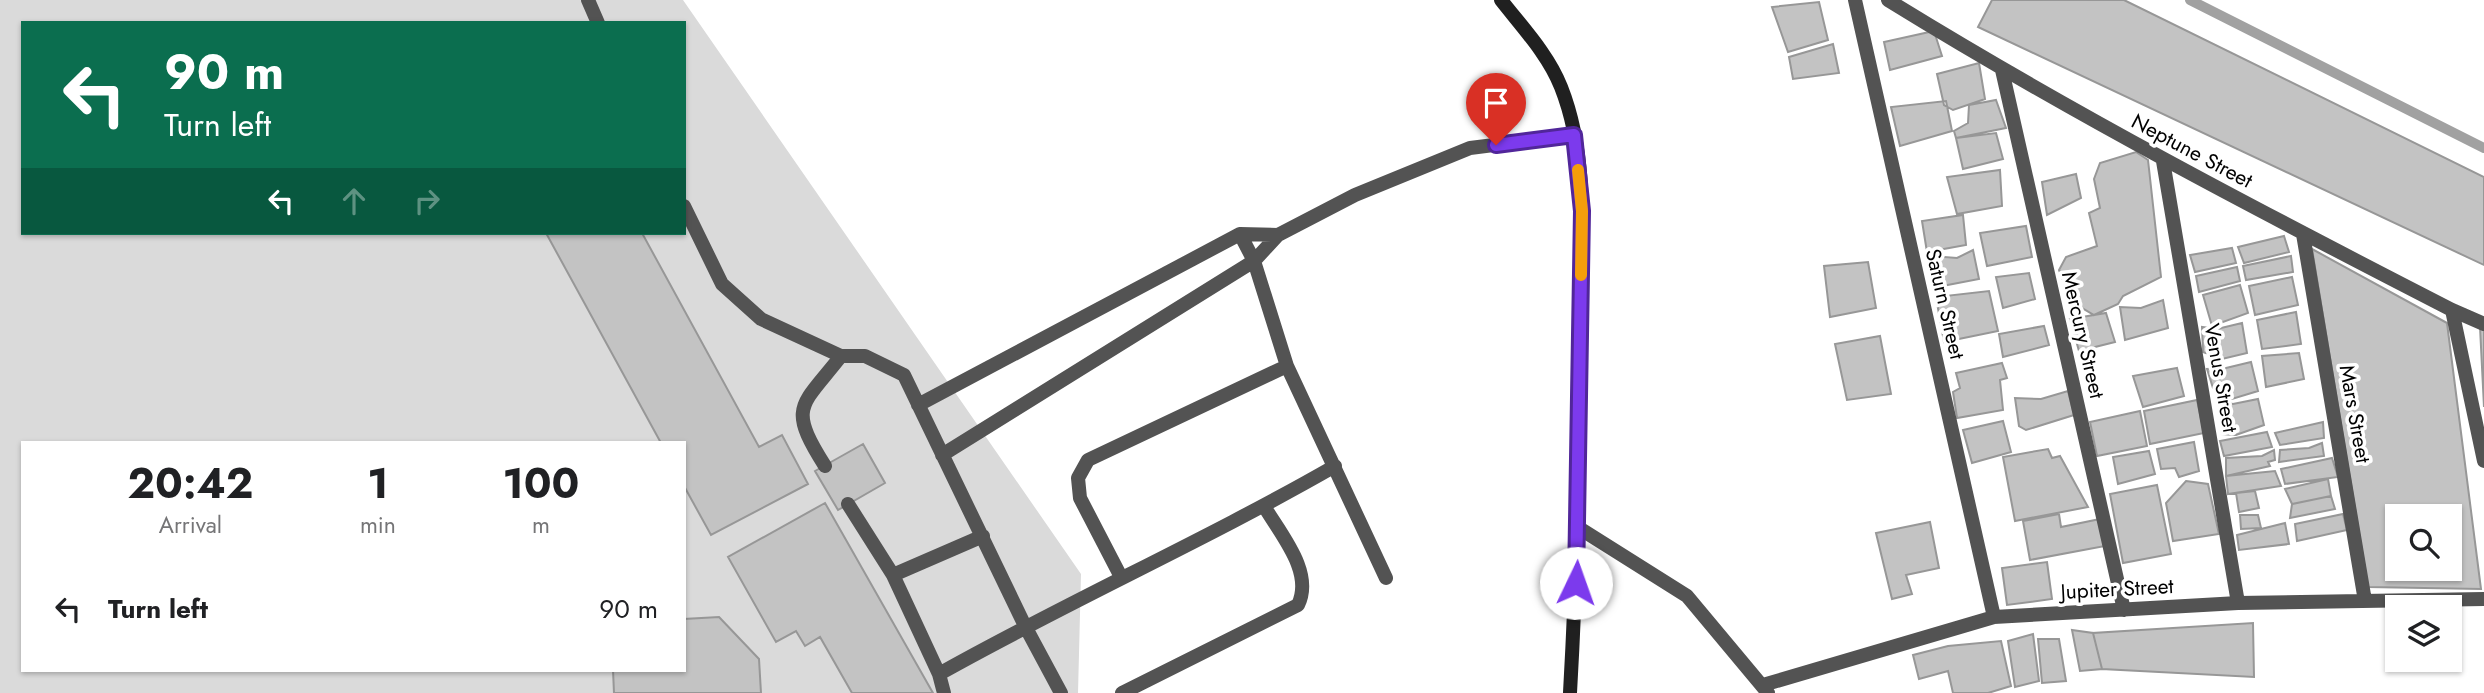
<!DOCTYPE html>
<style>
body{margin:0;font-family:Jost,sans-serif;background:#f6f6f6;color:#202124;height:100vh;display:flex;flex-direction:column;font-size:26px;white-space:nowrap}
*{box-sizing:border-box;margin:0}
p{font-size:23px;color:#757577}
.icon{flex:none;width:38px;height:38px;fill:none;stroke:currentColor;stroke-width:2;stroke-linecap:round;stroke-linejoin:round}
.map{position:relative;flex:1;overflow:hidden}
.drawer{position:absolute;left:21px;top:441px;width:665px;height:231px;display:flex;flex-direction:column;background:#fff;border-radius:0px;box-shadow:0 2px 5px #0004}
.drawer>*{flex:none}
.top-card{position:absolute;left:21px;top:21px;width:665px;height:214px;border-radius:0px;box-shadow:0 2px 5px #0004;background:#0b6e4f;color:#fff;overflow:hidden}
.buttons{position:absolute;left:2385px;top:504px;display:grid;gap:14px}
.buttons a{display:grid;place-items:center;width:77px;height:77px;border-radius:0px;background:#fff;box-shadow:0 2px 5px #0004;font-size:35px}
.pin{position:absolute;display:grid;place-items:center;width:60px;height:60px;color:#fff;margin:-72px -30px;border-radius:50% 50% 50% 0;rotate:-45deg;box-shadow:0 0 7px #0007}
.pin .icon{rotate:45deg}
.me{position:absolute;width:77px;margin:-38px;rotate:3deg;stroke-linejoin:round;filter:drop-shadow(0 0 5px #0008)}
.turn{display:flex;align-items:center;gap:24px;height:147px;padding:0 28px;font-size:32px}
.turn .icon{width:91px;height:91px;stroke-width:2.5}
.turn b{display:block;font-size:49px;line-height:60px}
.lanes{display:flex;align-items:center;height:66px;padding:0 28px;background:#0003;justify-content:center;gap:35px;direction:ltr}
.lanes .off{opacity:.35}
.eta{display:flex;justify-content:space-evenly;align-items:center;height:119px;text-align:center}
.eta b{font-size:42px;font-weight:700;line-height:49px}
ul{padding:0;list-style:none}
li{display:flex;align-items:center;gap:21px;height:98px;padding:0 28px}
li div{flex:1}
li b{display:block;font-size:26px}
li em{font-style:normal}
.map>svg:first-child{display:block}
.green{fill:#dadada;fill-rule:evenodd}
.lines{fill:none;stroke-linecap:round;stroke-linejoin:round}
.stream{stroke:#a1a1a1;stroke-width:10}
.building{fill:#c3c3c3;stroke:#979797;stroke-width:2;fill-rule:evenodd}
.service{stroke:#535353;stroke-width:14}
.minor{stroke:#535353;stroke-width:14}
.secondary{stroke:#202020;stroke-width:14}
.route-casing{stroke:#51269a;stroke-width:18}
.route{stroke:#7c3aed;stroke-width:12}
.slow{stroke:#f59e0b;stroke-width:12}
.labels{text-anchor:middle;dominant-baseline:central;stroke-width:7;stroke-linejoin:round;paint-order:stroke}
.street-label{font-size:21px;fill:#000;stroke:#fff}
</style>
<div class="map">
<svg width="2484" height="693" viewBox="0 0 2484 693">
<rect width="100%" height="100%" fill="#fff"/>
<path class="green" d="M0,0H683L1081,574L1078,693H0ZM23,23H684V233H23ZM23,443H684V670H23Z"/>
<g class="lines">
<path class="stream" d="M2190,0L2484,148"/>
</g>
<path class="building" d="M1992,0H2124L2484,177V265L1978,27Z
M1819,2L1828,40L1788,52L1772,7Z
M1934,31L1942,56L1890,70L1884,42Z
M1833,44L1839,73L1793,79L1789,57Z
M1979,63L1985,99L1953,110L1944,105L1937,74Z
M1996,100L2006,128L1956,138L1954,131L1968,123L1969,105Z
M1946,101L1952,131L1900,146L1891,107Z
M1996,133L2003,159L1963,169L1956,138Z
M2136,152L2148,160L2161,277L2123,296L2118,304L2094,315L2072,302L2059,270L2066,257L2097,246L2089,213L2100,208L2094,179L2100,163Z
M2000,170L2002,206L1957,214L1947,177Z
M2076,174L2081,198L2047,215L2042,182Z
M1963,215L1966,245L1927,252L1922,221Z
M2026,226L2032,257L1987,266L1980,233Z
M546,233H642L759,447L782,435L808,484L711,535L684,486V443H661Z
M2284,236L2289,252L2244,263L2238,247Z
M2232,248L2236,263L2195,272L2190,255Z
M2312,249L2447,323L2481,589L2368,587ZM2398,516H2450V569H2398Z
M1973,250L1979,279L1937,287L1932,256L1957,258Z
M2291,256L2293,272L2246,280L2243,266Z
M1868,262L1876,308L1830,317L1824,266Z
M2237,267L2240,281L2199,292L2196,276Z
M2029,273L2035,299L2003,308L1996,277Z
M2292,277L2298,305L2255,315L2249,286Z
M2240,285L2248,313L2212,326L2203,295Z
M1989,291L1998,331L1944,342L1936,297Z
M2163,300L2168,328L2125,340L2120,307L2141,308Z
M2296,312L2301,344L2262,349L2257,320Z
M2106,313L2115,342L2079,351L2070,319Z
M2242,323L2247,353L2222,359L2203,352L2202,327L2217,329Z
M2044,326L2049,345L2003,357L1999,334Z
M2480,327L2484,329V407Z
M1880,336L1891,394L1847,400L1835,344Z
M2299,353L2304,379L2266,387L2262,356Z
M2251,362L2258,391L2232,399L2213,388L2207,369L2226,368Z
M2002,363L2007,378L2000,380L2003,410L1957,418L1953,392L1960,388L1956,373Z
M2177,368L2184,396L2143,407L2133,376Z
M2068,391L2074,415L2026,430L2019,426L2015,398L2041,399Z
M2258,399L2264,425L2236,435L2222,434L2223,402L2233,404Z
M2197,400L2204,433L2150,444L2144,411Z
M2140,411L2147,446L2097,456L2090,422Z
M2003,421L2011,452L1972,463L1963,430Z
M2323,422L2324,438L2280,445L2275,433Z
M2267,432L2272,447L2224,456L2220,441Z
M2194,442L2199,471L2179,477L2175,468L2161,469L2157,449Z
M2322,443L2324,456L2279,462L2280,450L2309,448Z
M863,444L885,483L838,510L815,471Z
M2048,449L2052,458L2060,456L2088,507L2015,521L2003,457Z
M2274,450L2275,460L2268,462L2270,466L2226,476V458L2262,456Z
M2149,451L2155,474L2118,484L2113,457Z
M2332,458L2338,477L2285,484L2281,469Z
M2275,471L2281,486L2228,494L2226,476Z
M2328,479L2331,496L2292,504L2285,489Z
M2186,481L2208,484L2219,534L2173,541L2166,503Z
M2157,485L2171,554L2123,563L2110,494Z
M2255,491L2259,508L2239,512L2236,493Z
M2331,496L2335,509L2290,518L2292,504Z
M825,503L933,693H852L820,637L805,646L796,631L776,642L728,557Z
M2059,514L2061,527L2100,519L2105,546L2030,560L2023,521Z
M2343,514L2347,530L2297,541L2295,524Z
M2240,515H2258L2261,528L2241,529Z
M1930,522L1939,568L1906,575L1912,594L1892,599L1876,533Z
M2285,523L2289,544L2239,550L2237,535Z
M2047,562L2052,599L2007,605L2002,568Z
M719,617L759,659L761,693H614L613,670H684V619Z
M2253,623L2254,677L2102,669L2093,633Z
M2072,630L2093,633L2102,669L2080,671Z
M2033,634L2039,681L2015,687L2008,641Z
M2038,639H2059L2066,681L2042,683Z
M2001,641L2011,686L1988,693H1953L1948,671L1919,679L1913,655L1948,646Z"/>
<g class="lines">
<path class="service" d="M588,0L598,23
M684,206L722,284L761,319L841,356H865L904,375L1025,626L1061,693
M1240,234L1254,261L1287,366
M918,405L1240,234L1278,235
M942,455L1254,261L1278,235L1355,195L1470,148L1574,135
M825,466C787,406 801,407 841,356
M848,504L893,575
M983,536L893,575L939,674C1069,601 1206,540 1335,466
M1121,577L1080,498L1078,478L1088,460L1287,366L1386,578
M939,674L944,693
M1122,693L1298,605C1314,572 1281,535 1264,506"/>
<path class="minor" d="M1855,0L1994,617
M1888,0C2071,113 2261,212 2452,310L2484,324
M2002,70L2124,610
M2163,161L2238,603
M2303,234L2365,601
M2452,310L2484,461
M1579,528L1687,596L1768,693
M1763,685L1994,617L2238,603L2484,599"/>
<path class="secondary" d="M1501,0C1522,27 1548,54 1561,87C1590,160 1581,246 1581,323C1580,447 1577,569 1570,693"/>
</g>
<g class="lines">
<g class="route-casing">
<path id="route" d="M1496,145L1574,135L1582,211L1576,583"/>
</g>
<use href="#route" class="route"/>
<path class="slow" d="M1578,170L1582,211L1581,275"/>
</g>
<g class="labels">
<g class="street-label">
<text transform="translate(2192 151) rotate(28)">Neptune Street</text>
<text transform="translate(1945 304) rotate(77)">Saturn Street</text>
<text transform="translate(2083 335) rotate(77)">Mercury Street</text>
<text transform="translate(2221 378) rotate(80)">Venus Street</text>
<text transform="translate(2355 414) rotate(80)">Mars Street</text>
<text transform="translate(2117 589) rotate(-3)">Jupiter Street</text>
</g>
</g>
</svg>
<div class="buttons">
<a><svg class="icon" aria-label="search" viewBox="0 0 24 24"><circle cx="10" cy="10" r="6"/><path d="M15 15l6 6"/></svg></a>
<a><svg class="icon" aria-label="layers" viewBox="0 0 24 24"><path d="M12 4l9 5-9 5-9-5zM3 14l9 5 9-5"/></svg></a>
</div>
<div class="pin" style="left:1496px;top:145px;background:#d93025"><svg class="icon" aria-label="arrive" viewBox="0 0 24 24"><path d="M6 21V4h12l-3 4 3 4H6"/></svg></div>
<svg class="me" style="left:1576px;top:583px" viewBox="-20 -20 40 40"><circle r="19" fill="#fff"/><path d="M0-13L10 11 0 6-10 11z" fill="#7c3aed"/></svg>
<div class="top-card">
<div class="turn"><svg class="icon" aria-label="left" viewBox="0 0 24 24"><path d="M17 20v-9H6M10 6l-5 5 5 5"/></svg><div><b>90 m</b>Turn left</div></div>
<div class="lanes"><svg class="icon" aria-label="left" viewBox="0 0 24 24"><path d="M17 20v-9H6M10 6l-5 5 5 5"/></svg><svg class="icon off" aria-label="ahead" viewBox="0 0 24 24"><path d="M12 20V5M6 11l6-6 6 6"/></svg><svg class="icon off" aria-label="right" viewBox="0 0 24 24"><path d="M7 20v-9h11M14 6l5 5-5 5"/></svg></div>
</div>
<section class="drawer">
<div class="eta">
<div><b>20:42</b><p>Arrival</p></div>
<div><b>1</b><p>min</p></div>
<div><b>100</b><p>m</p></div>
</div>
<ul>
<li><svg class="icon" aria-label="left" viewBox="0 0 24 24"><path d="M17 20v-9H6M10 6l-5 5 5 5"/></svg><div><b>Turn left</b></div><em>90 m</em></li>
</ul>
</section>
</div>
